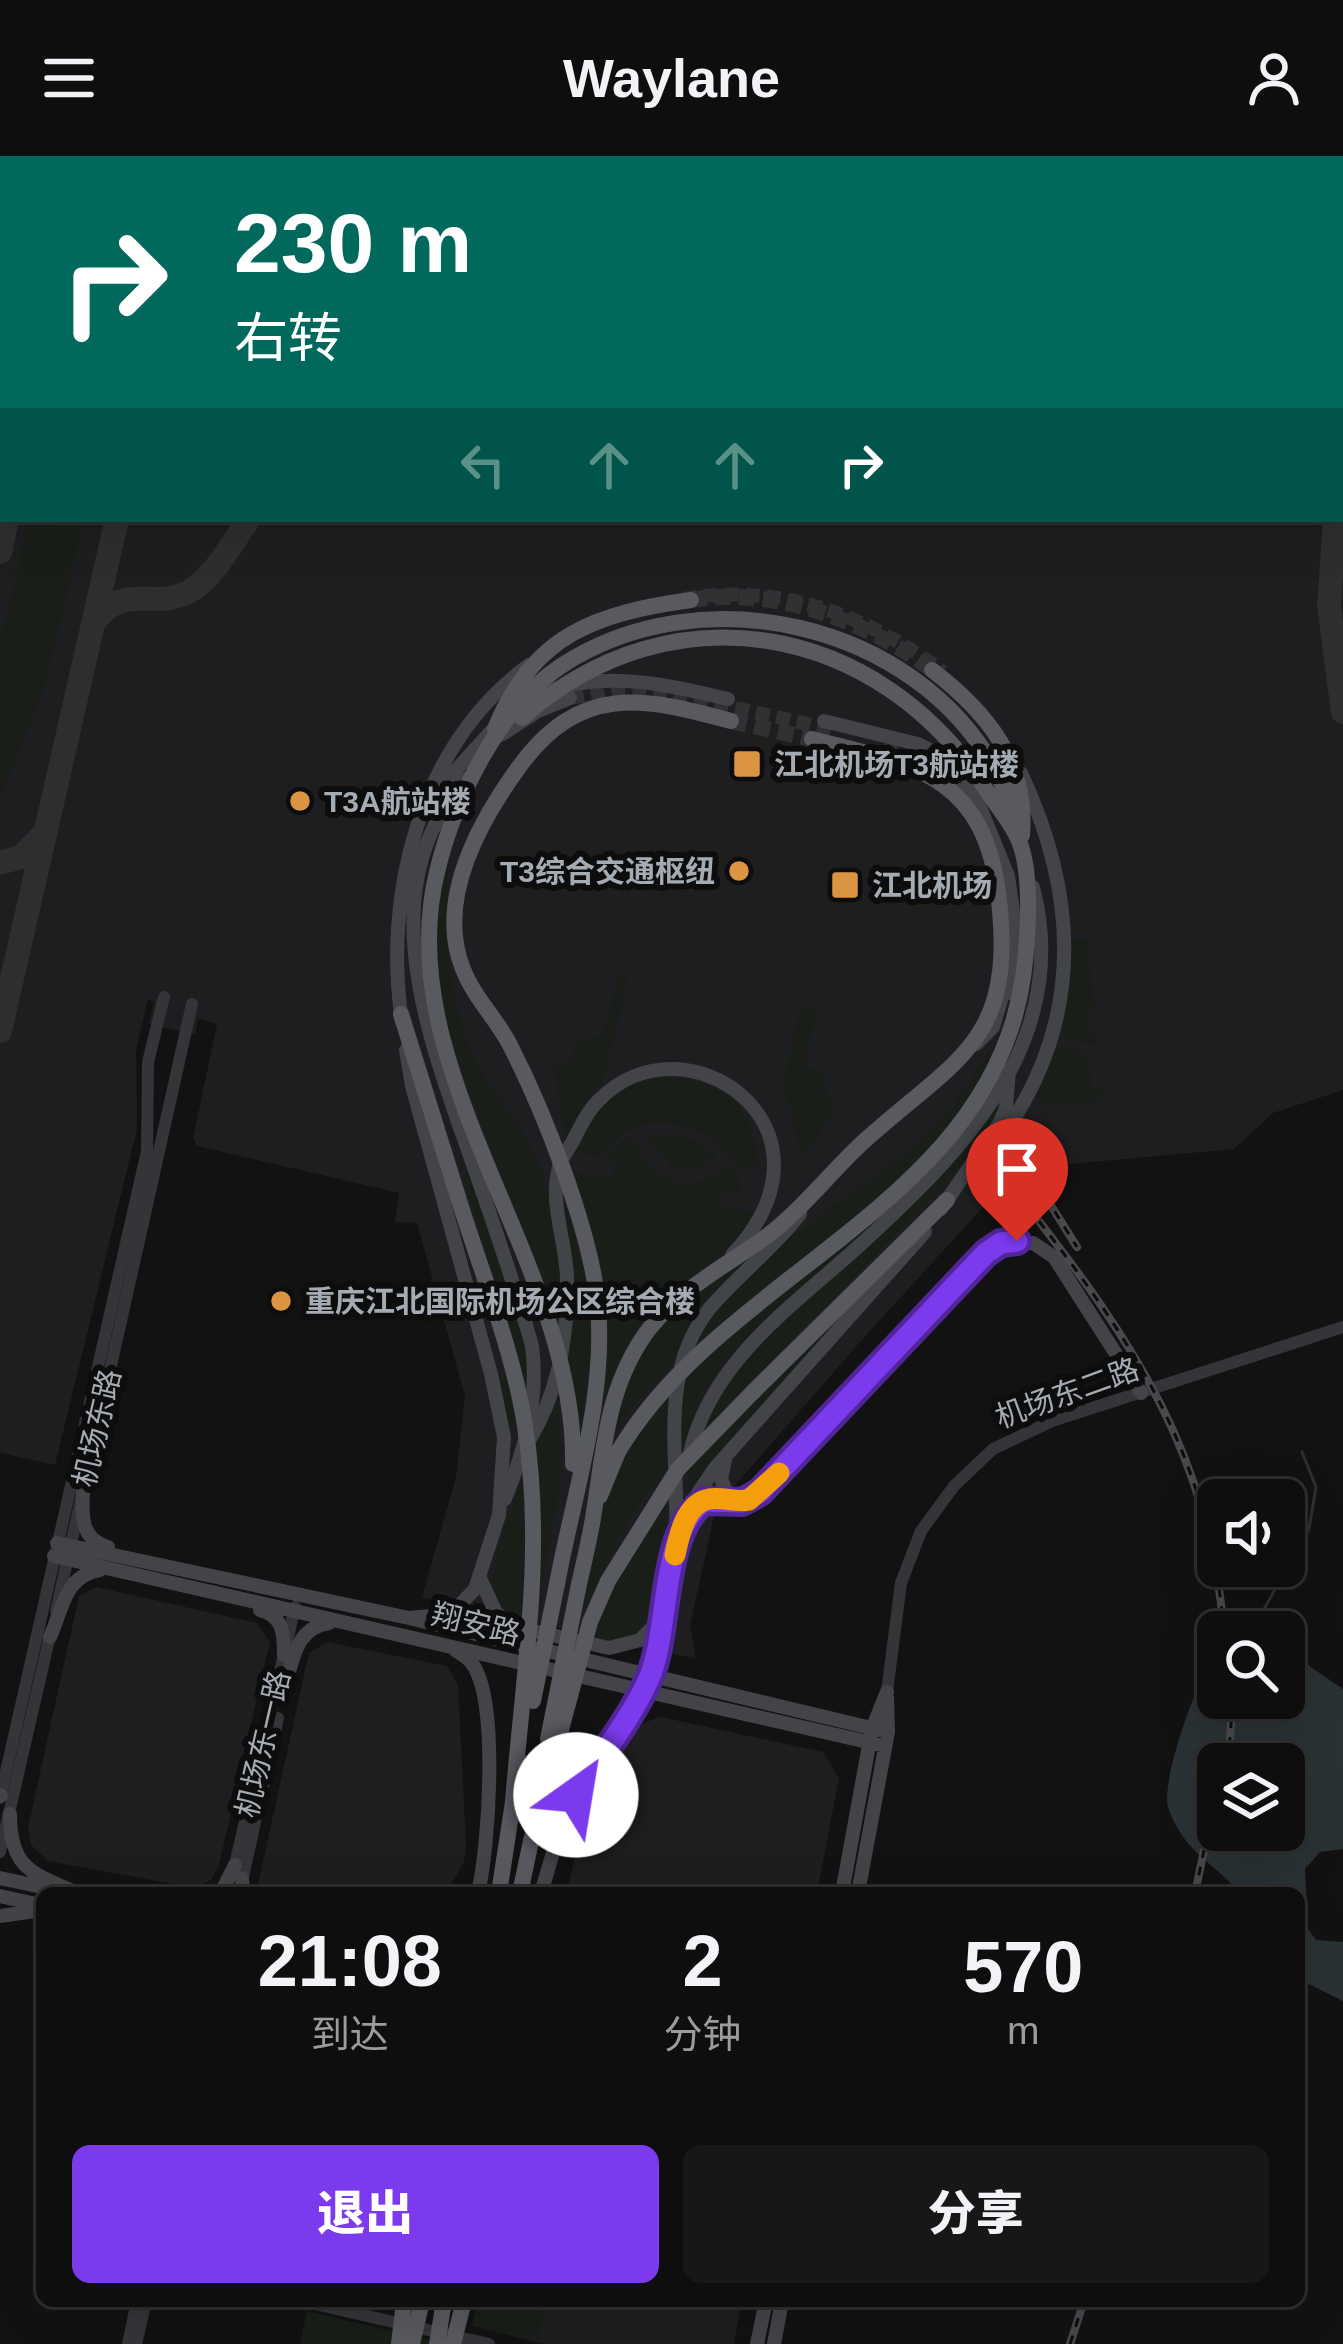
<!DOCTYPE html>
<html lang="zh">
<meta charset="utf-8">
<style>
body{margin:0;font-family:Helvetica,"Noto Sans SC",sans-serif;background:#171717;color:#f1f3f6;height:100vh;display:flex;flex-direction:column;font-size:45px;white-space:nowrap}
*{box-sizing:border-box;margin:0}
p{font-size:39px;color:#9b9c9e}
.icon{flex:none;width:66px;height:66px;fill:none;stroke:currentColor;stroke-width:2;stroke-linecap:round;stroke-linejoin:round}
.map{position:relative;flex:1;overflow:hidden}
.details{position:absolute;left:36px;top:1731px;width:1269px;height:420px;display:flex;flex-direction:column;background:#0e0e0e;border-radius:18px;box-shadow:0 12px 48px #0002,0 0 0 3px #2e2e2e}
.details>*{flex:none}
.hud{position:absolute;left:0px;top:0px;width:1344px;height:366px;box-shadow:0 12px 48px #0002,0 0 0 3px #2e2e2e;background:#00695c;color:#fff;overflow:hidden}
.buttons{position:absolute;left:1197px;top:1323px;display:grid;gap:24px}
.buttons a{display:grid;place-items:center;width:108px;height:108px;border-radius:18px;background:#0e0e0e;box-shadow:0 12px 48px #0002,0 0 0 3px #2e2e2e;font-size:60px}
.pin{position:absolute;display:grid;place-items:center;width:102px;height:102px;color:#fff;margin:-123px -51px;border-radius:50% 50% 50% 0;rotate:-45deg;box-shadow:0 0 12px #0007}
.pin .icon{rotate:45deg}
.me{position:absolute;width:132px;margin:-66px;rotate:32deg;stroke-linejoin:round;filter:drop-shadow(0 0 9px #0008)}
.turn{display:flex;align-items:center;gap:42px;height:252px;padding:0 36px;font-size:54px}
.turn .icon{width:156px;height:156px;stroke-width:2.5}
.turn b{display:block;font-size:84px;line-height:102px}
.lanes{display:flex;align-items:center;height:114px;padding:0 36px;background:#0003;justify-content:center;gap:60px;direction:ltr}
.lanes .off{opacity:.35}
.eta{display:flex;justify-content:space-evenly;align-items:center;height:204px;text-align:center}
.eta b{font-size:72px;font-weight:800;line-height:84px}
.primary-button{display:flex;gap:24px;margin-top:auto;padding:24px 36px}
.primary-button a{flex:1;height:138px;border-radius:18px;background:#7c3aed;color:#fff;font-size:48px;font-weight:800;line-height:138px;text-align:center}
.primary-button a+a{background:#171717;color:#f1f3f6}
header{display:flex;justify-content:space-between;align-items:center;height:156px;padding:0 36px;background:#0e0e0e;font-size:54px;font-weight:800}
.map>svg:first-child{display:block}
.built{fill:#1e1e20;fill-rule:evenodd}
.green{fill:#191e19}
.water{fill:#2a3235;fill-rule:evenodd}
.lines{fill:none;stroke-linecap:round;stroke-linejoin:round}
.stream{stroke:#2a3235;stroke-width:3}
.taxiway{stroke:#2c2e30;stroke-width:24}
.secondary-tunnel{stroke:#2f3133;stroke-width:14;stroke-dasharray:14 7;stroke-linecap:butt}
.trunk-tunnel{stroke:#2f3133;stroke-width:16;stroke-dasharray:16 8;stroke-linecap:butt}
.tertiary{stroke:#343538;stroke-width:12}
.secondary{stroke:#424448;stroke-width:14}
.trunk{stroke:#585a60;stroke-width:16}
.rail-casing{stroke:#47494d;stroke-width:8}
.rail{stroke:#0d0d0e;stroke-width:3;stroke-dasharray:9;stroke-linecap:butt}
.secondary-bridge{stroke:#424448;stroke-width:14}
.trunk-bridge{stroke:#585a60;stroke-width:16}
.route-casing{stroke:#51269a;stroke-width:30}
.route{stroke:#7c3aed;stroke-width:21}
.slow{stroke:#f59e0b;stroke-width:21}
.poi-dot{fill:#db9542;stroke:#0d0d0e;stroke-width:4.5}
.labels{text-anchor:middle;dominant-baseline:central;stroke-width:12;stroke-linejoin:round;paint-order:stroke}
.poi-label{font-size:30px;font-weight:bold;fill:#a5abb2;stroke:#0d0d0e;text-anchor:start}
.street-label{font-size:30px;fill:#a5abb2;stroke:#0d0d0e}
</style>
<header><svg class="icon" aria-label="menu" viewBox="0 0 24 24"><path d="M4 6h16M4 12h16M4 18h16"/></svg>Waylane<svg class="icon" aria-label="person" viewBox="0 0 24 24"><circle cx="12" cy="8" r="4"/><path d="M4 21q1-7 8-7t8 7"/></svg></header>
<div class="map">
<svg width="1343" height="2188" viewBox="0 0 1343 2188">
<rect width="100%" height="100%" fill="#121213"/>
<path class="built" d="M0,0H1343V934L1273,957L1234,993L1037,1011L997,1036L868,1177L716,1351L690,1470L696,1503L422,1441L456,1321L465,1240L417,1067L395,1066L399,1037L197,990L193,982L217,868L198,863L195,879L149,868L154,846L148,843L136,894L137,973L55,1309L0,1297ZM3,3H1341V363H3Z
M96,1431L257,1467L270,1486L219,1709L211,1724L196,1732L48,1705L31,1689L28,1671L79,1440Z
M327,1486L447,1510L458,1529L466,1688L464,1706L446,1737H256L309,1497Z
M661,1561L823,1596L839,1622L817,1737H567L581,1674L631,1579L643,1567Z
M545,2145H742L734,2188H546L536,2186Z"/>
<path class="green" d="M29,363H84L44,533L0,643V490Z
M450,698C444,760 446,830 468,889C482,923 508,951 526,982C560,1041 562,1113 559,1179L447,869L436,804L437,741Z
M1072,783L1087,784L1094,852L1087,854L1089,879H1095L1096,886L1093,888L1065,882L1063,878Z
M621,813L628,823L602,926L583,949L566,984L554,911L570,905L578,885L602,880Z
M800,851L817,854L804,911L825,916L824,929L835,955L802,1001L784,926Z
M1064,890L1088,900L1092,934L1112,935L1093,947L1045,948L1037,939L1053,899Z
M990,894L1004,934L1003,949L971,997L926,1048L722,1253L728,1269L871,1125L734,1278L685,1340L696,1280L725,1221L879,1062L754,1173L716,1216L699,1243L683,1294C682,1262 679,1224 691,1193C726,1107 856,1044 923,982C951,957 969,926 990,894Z
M667,921C729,927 750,948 759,1009L740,1013C722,980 674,957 637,971C621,977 609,990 598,1001L576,996V991L585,992L586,983L580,979C603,945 625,926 667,921Z
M449,971C472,1031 541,1185 528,1243C525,1254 515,1266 510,1276L501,1224L521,1208Z
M666,978L697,985L718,1001L691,1013H673L645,980Z
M629,981C661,1027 681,1044 732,1008L743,1038L723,1035L719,1049L759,1059C727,1101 679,1123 646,1163C625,1187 614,1220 602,1249L603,1209L575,1016L611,1024L616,1009L606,1003L613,992Z
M560,1035C593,1134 597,1178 580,1281L569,1202L576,1137Z
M758,1094L699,1156L684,1178L673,1208L629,1254L605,1298L628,1215L671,1156Z
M670,1236L668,1312L643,1341L620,1380L581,1460L602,1352L634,1281Z
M557,1242L562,1316L535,1469C517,1464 499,1452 494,1433C486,1397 542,1281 557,1242Z
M667,1341L651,1456C638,1480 619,1490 592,1482L632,1391Z
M477,2145H545L536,2186L472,2170Z
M307,2155L447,2188H300Z"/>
<path class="water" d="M1218,1492V1542H1284V1493L1343,1533V1693L1320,1696L1305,1713L1308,1773L1316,1784L1343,1786V1845L1299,1823V1737H1239C1222,1714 1195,1701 1180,1676C1176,1670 1170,1658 1168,1651C1161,1622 1200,1516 1218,1492ZM1218,1608H1284V1674H1218Z"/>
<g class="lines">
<path class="stream" d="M1251,1476L1309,1373L1316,1331L1302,1296"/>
<path class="taxiway" d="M90,3L91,0
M198,3L199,0
M400,3V0
M0,145L3,146
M0,227L3,241
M1341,329L1343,319
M1335,363L1329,450L1343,556
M0,396L7,363
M93,468C123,424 152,455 188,436C214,423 232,386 249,363
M0,707L21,701L42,680
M0,875L117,363"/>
<path class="secondary-tunnel" d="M683,443C778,426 868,459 943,516
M570,542L614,534H654L835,574
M886,585L936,608"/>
<path class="trunk-tunnel" d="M691,444C774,430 867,465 932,514
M731,565L812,583"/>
<path class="tertiary" d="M56,1455L192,848
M887,1536L901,1427L921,1375L954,1330L993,1293L1052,1265L1343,1171
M0,1642L147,995L148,906L164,841
M0,1696L51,1475
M233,1717L295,1451
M241,1730L278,1562
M302,2145L489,2188
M128,2188L137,2145
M136,2188L146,2145"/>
<path class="secondary" d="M528,544C591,511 662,527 728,543
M824,565L918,588L966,611
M501,579L538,555L570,542
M936,608L975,639L1008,720L1014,763L1013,838
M468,622C368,727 428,880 469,997C491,1061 514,1125 532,1190C539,1245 525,1293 505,1343
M439,639L456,614L497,569
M402,866C383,738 419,590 529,509
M976,888L993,871L1007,824
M406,894L412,930L491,1218L504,1281L499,1359L475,1433L451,1458L409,1462
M983,1005C1082,886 1085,754 1021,617
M941,1053L999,968L1006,952L1009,914
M530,1283C559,1235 568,1179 567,1124C567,1089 550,1050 558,1015C560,1003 569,993 574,983C581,969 588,955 599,944C685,856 852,971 732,1099
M689,1301C709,1206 792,1151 860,1089
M725,1304L721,1323L730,1344
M83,1335C82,1360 80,1383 108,1391
M691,1356L703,1345H742L760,1336L966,1116L1001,1087H1033L1054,1101L1141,1237
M676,1376C679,1299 658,1216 710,1152C738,1119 773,1093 800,1058
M57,1387L409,1462L888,1576
M54,1400L885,1590
M479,1420L496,1457L516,1471L609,1492L640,1484L661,1463
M260,1454C283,1460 284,1477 284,1499
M50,1481C63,1453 64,1420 100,1414
M455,1494C463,1499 470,1503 475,1512C498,1554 489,1690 478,1737
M283,1536C293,1507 294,1472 329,1467
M0,1640L1,1639
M10,1658C10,1713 32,1717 77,1737
M0,1722L52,1733
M242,1722L243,1737
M221,1737L235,1709
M541,1737L560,1673L576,1639L650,1520L676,1393L698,1337L715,1312L925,1076
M842,1737L872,1573L887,1536
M858,1737L888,1576L887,1541
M0,1740L36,1748
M0,1760L42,1754
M757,2188L766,2145
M774,2188L782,2145"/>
<path class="trunk" d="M401,858L458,1041
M753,1236L947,1044
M600,1340L618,1296
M557,1428C574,1336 606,1243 598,1149C591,1075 545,958 511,891C498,864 474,842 463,813C435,744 479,666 519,611C580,527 643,541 731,565
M578,1433C583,1410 589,1386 593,1362C604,1295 606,1230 649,1173C680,1134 723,1111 763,1083C799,1057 828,1019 861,988C959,899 1017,888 998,736C982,616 911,609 812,583
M499,1737L513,1646
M520,1737L531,1685"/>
<g class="rail-casing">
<path id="rail" d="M1045,1040L1077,1091
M1028,1051C1135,1188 1209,1298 1224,1476
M1228,1608L1233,1542
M1195,1737L1218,1628
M1070,2188L1084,2145"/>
</g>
<use href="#rail" class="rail"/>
<path class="secondary-bridge" d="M860,1089C963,995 1073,885 1033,731"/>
<path class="trunk-bridge" d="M932,514C987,556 1028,606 1022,679
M522,562C671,428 879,468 985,632C996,649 1012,667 1019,685C1033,719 1028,786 1023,821C991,1049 724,1116 618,1296
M495,573C532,479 596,457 691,444
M458,1041C481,1116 513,1193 525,1270C545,1397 523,1519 513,1646
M573,1308C577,1108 388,915 437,716C454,645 498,552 561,510C701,418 915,466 996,615C1007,636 1012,661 1019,683
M533,1545L557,1428
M548,1583L578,1433
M531,1685L590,1466L608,1425L678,1313L753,1236
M399,2188L404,2145
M412,2188L422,2145
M437,2188L444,2145
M453,2188L464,2145"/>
</g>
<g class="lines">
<g class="route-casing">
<path id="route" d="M576,1639C599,1602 634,1559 650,1520C670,1471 660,1377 704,1345L742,1346L760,1336L986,1097L1001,1087L1017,1085"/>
</g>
<use href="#route" class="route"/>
<path class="slow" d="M675,1399C679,1379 686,1347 709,1343C723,1341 735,1346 749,1344L779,1317"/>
</g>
<g class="poi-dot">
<rect x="732" y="593" width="30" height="30" rx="6"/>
<circle cx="300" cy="645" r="12"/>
<circle cx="739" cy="715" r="12"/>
<rect x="830" y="714" width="30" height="30" rx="6"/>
<circle cx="281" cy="1145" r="12"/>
</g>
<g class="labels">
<g class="poi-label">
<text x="774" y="608">江北机场T3航站楼</text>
<text x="324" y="645">T3A航站楼</text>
<text x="715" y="715" text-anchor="end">T3综合交通枢纽</text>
<text x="872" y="729">江北机场</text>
<text x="305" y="1145">重庆江北国际机场公区综合楼</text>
</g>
<g class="street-label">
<text transform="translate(1067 1237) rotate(-20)">机场东二路</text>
<text transform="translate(97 1272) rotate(-77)">机场东路</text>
<text transform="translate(476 1468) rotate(14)">翔安路</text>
<text transform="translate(263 1588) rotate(-77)">机场东一路</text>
</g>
</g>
</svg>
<div class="buttons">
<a><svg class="icon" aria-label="sound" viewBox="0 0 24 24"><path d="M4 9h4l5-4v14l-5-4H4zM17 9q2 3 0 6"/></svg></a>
<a><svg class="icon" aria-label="search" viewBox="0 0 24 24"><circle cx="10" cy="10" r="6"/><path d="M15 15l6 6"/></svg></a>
<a><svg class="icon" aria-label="layers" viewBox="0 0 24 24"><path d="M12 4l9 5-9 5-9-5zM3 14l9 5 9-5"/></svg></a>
</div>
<div class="pin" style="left:1017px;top:1085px;background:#d93025"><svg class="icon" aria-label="arrive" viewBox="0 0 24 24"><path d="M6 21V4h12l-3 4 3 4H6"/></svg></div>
<svg class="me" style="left:576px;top:1639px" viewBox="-20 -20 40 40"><circle r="19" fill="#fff"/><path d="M0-13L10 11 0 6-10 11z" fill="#7c3aed"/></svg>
<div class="hud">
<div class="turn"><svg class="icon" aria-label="right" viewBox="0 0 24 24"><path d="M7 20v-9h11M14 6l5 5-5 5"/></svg><div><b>230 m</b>右转</div></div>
<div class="lanes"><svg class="icon off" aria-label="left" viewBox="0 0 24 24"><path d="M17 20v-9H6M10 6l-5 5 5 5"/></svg><svg class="icon off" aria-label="ahead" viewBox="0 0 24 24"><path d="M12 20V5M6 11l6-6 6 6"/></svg><svg class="icon off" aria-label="ahead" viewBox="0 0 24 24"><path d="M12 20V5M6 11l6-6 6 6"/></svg><svg class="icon" aria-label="right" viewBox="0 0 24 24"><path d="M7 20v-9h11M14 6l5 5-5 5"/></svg></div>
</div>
<section class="details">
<div class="eta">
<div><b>21:08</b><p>到达</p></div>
<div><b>2</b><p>分钟</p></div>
<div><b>570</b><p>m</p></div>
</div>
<div class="primary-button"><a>退出</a><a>分享</a></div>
</section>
</div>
